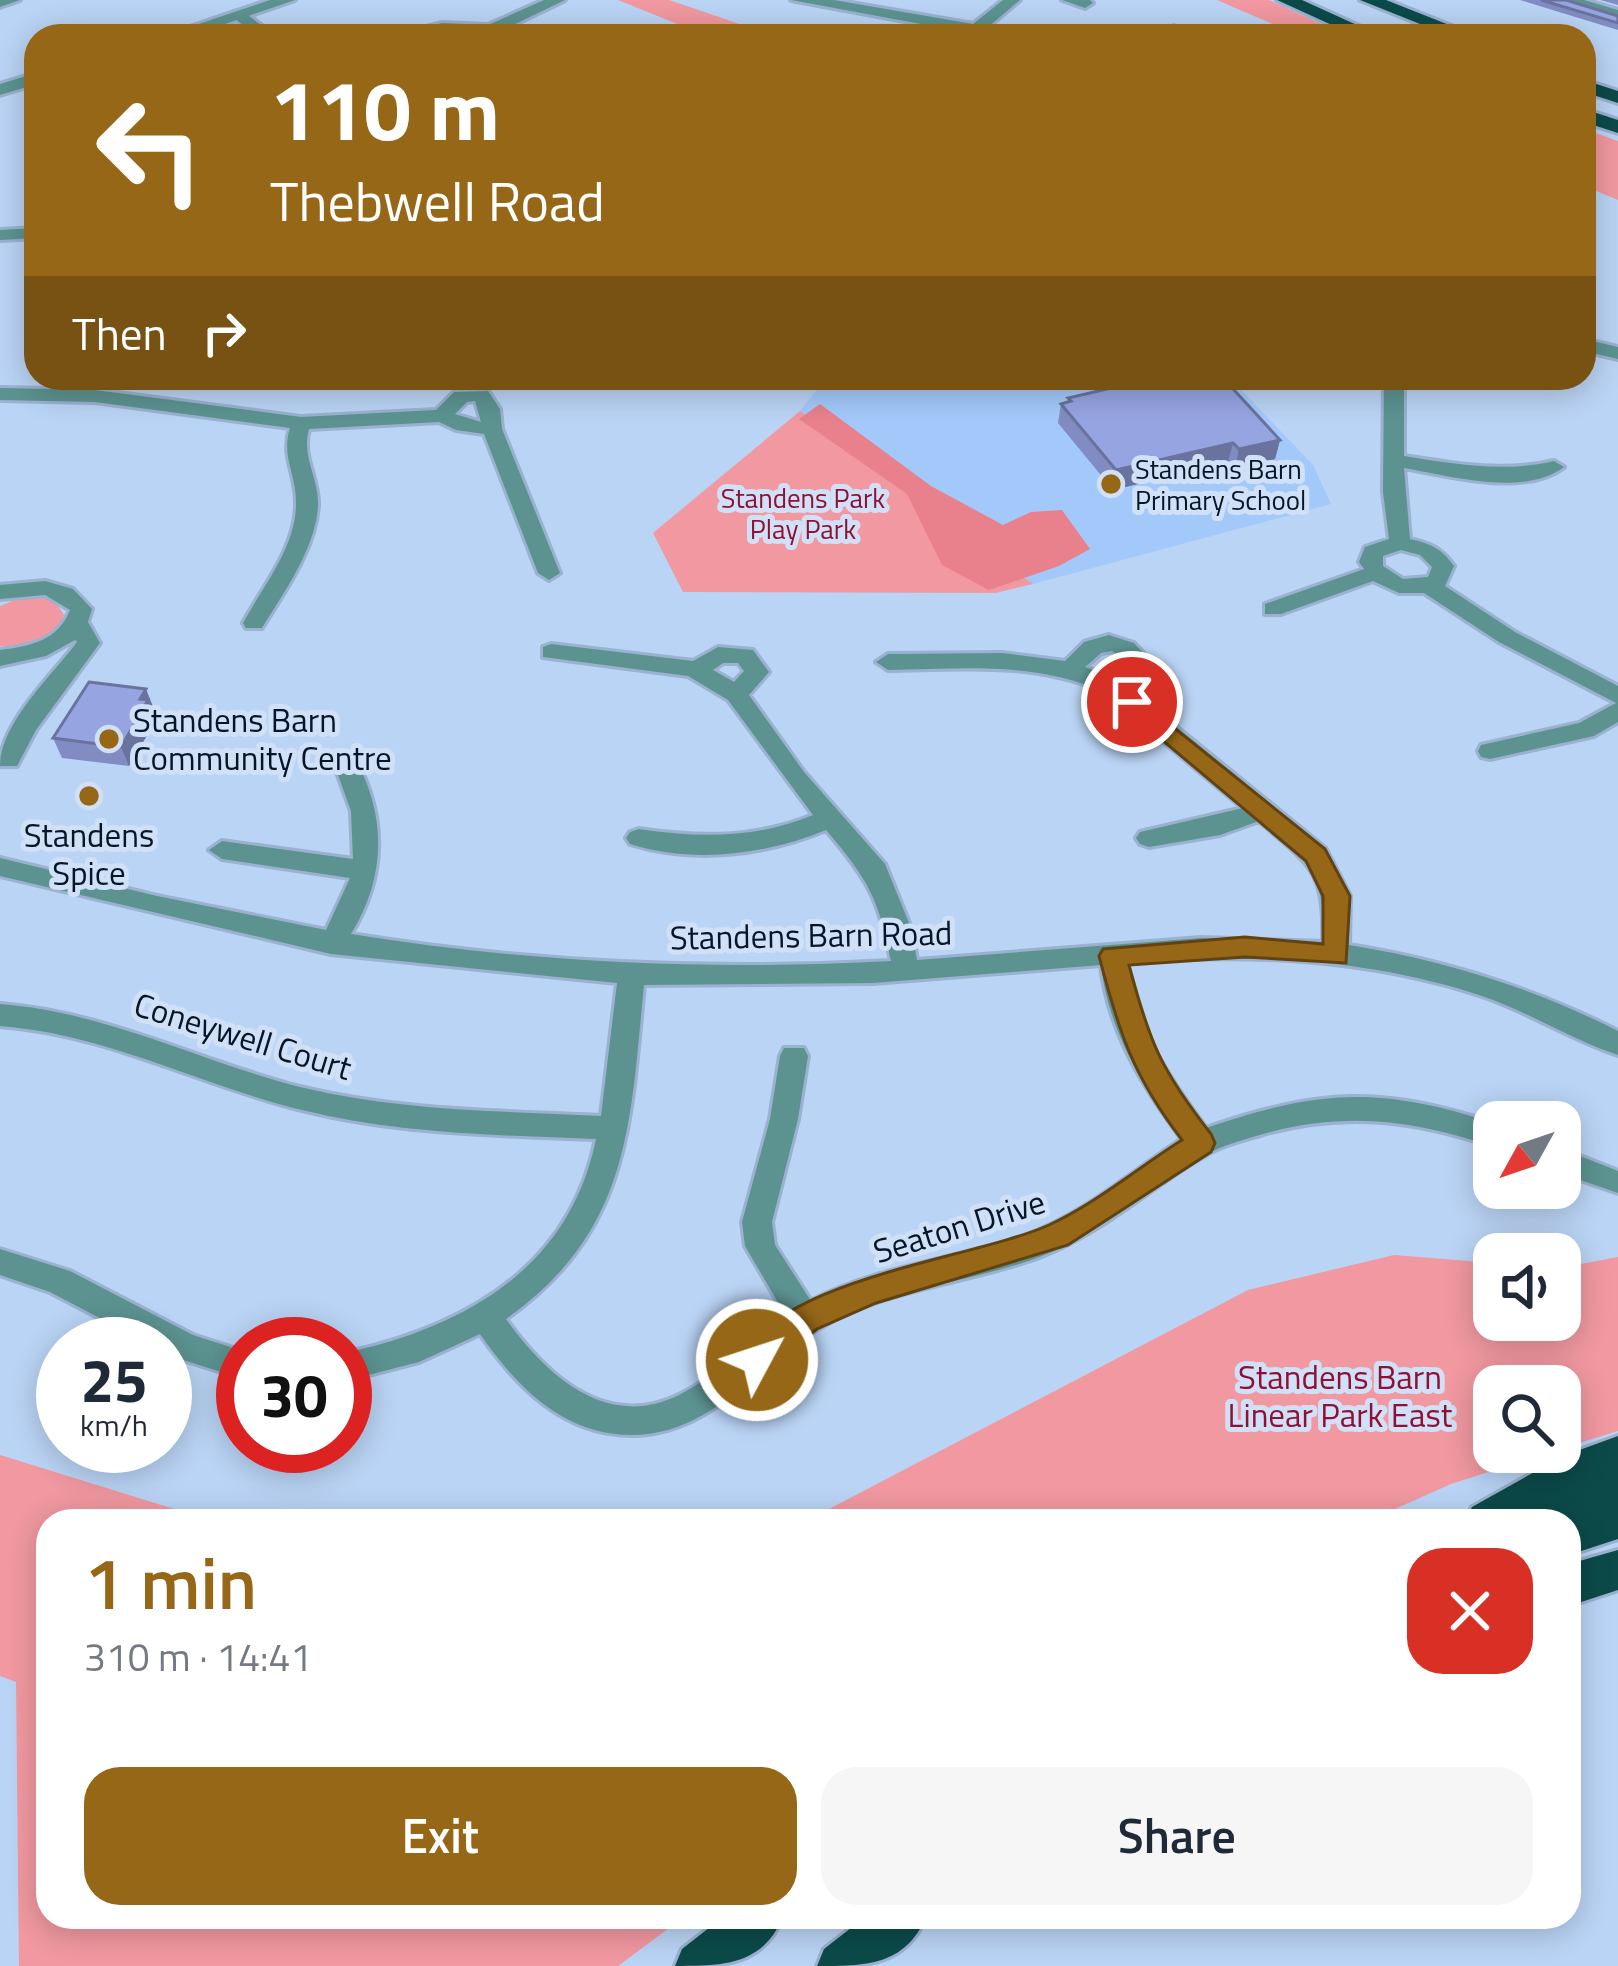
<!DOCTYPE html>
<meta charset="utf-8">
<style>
body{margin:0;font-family:"Titillium Web",sans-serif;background:#f6f6f7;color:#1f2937;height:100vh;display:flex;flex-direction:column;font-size:45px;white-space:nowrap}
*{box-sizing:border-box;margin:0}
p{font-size:39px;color:#747a83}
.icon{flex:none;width:66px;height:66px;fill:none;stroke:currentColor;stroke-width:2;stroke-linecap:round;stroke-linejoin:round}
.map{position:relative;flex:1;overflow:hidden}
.sheet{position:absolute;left:36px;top:1509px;width:1545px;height:420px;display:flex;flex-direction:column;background:#fff;border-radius:36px;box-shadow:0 6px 30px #0003}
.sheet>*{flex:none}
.banner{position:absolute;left:24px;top:24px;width:1572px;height:366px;border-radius:36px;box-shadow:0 6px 30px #0003;background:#976718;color:#fff;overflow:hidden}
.needle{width:78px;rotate:230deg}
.fabs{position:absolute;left:1473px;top:1101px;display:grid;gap:24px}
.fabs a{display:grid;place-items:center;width:108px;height:108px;border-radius:24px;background:#fff;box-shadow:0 6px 30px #0003;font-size:60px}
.speed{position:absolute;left:36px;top:1317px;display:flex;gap:24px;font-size:60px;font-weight:700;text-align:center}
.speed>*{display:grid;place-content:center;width:156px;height:156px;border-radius:50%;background:#fff;box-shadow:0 6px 30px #0003;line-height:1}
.speed small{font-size:30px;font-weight:400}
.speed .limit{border:18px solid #d22;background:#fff;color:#111}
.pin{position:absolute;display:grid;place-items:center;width:102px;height:102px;color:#fff;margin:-51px;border:6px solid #fff;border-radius:50%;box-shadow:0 3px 12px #0007}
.me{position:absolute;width:132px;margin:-66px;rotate:50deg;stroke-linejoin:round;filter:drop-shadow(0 0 9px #0008)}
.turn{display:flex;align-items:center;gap:42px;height:252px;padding:0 48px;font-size:54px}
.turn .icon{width:156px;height:156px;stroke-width:2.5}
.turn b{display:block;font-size:84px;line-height:102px}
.then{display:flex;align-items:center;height:114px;padding:0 48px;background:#0003;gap:24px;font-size:45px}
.round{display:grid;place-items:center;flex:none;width:126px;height:126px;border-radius:36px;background:#f6f6f7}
.summary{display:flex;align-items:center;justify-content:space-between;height:204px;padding:0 48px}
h1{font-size:72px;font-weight:600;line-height:90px;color:#976718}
.primary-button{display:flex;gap:24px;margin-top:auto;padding:24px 48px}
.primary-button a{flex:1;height:138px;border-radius:36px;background:#976718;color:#fff;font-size:48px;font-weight:600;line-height:138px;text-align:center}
.primary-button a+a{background:#f6f6f7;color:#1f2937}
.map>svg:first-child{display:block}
.built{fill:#a3c9fa}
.green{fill:#f198a0}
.forest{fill:#e9818c}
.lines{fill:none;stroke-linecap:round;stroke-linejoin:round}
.minor-casing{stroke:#9ab2d0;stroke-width:6}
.tertiary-casing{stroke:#9ab2d0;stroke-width:6}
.trunk-casing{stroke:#9ab2d0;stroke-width:6}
.minor{fill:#5c9391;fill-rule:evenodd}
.tertiary{fill:#5c9391;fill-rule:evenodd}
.trunk{fill:#0c4a4a;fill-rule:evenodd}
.wall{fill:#818dc2}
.shaded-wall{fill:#69739e}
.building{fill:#96a4e1;stroke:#69739e;stroke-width:3}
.route{fill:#976718;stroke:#624310;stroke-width:3}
.poi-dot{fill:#976718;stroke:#cfe0f7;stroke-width:4.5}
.labels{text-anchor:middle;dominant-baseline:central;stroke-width:10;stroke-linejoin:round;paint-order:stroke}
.far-poi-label{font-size:27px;fill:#061629;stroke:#cfe0f7;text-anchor:start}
.far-park-label{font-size:27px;fill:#901033;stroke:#cfe0f7}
.poi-label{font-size:33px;fill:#061629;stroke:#cfe0f7;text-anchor:start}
.street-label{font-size:33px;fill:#061629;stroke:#cfe0f7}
.park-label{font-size:33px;fill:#901033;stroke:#cfe0f7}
</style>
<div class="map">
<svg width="1618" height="1966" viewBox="0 0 1618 1966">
<rect width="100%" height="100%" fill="#bad4f5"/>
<path class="built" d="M826,378H1230L1313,465L1331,504L1033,584L800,411Z"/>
<path class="green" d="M618,0H669L775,36H707Z
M1217,0H1269L1348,36H1300Z
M1584,129L1618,141V200L1584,186Z
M800,411L1033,584L995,593L683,592L653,533Z
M45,597L55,601L64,615C54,643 27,649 0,646V606L20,598Z
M1394,1255L1494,1263V1320H1560V1268L1618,1257V1431L1560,1449V1386H1494V1452H1551L1451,1484L1368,1521H806L1248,1290Z
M0,1455L213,1521H48V1917H684L618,1966H19L16,1682L0,1676Z"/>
<path class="forest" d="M820,404L931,486L1003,525L1031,512L1062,510L1090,549L1059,566L989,590L942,565L907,494L799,419Z"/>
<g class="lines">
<g class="minor-casing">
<path id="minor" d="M0,0H20L0,7Z
M544,0H565L505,29L519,36L456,31L392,36L442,23L488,25Z
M791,0H834L973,24L1003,0H1020L988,27L1014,36H986Z
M1062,0H1090L1093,3L1085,8Z
M1560,0H1584L1618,10V20Z
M234,12H244L275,36H257L234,18Z
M1174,26L1192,36L1169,34V28Z
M36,228V238L0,240V230Z
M1584,339L1618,347V359L1584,351Z
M1384,378H1404V456C1455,464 1503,473 1554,461L1564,467C1525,497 1450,476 1404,468L1410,539C1431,544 1441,548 1454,566L1445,586L1515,632L1618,686V722L1594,736L1490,759L1481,757L1478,751L1481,745L1579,723L1616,703L1499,642L1424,593H1399L1373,581L1281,614H1265V604L1364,569L1359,562L1365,547L1389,539L1383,492ZM1401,550L1420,555L1432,567L1428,577L1403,579L1383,566V556Z
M0,388L95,390L301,417L436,410L454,392L488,391L500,409L502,429L560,573L549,580L538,573L484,434L456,430L439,422L309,429C301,458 319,477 318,505C316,548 284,592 262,628H246L243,623C263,586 297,546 296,502C296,474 281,456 290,428L95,402L0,400ZM475,401L481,422L455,414L467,402Z
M45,581L73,589L92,609L88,622L100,643L36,730L17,766H0C0,723 52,676 77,642L75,640L46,656L0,666V650C30,646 58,641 70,610L45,595L0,599V585Z
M1109,635L1134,643L1146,656L1125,685L1325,848L1350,896L1349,945C1444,960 1533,988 1618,1031V1055C1572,1040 1529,1012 1482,996C1367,958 1248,953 1127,962C1135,1027 1168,1078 1206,1128C1320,1089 1380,1086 1494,1123V1147C1414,1120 1346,1111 1263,1134C1243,1140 1222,1145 1204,1156C1148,1189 1103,1232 1042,1256C969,1284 886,1287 818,1329C758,1366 710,1435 632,1435C563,1435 517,1387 480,1334L419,1362L345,1381V1353C465,1327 570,1268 596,1139C498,1135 398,1134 302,1110C199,1085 107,1034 0,1026V1004C107,1012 198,1061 300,1087C398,1111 500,1111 601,1116L617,983L331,954L0,876V858L157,896L326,930L350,878L222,859L209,850L222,841L353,859L351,811L334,764L346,755L355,758C387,817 386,877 351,934C530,963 710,971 891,961C879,898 867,878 826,830C765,855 694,864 630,844L626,838L630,832L639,829C700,838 755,839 813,815L728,700L688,676L543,657V647L551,644L693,661L718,647L753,650L769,672L749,695L804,772L885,864L911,928L917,960L1201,938L1323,942C1325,871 1311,865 1259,821L1220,835L1149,847L1140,844L1136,838L1140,832L1243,808L1104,692C1035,661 962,669 888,670L876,662L888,654L1003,653L1065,661L1084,642ZM1112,651L1121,657L1108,675L1085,667L1101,653ZM723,663H738L744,671L734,682L713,670ZM1101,965C1108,1030 1143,1087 1182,1139C1130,1173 1083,1215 1024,1236C954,1260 878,1266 811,1301L775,1245L772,1222L798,1119L808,1056L804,1048H784L780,1056L770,1119L742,1222L745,1246L786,1316C750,1341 719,1375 679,1395C606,1431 546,1375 506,1319C631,1230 630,1125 644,985L873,983Z
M1560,1148L1618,1171V1193L1560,1173Z
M0,1249L70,1271L193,1335L243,1351V1379L174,1357L165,1352V1344H149L50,1292L0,1275Z"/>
</g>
<g class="tertiary-casing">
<path id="tertiary" d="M270,0H295L190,36H163Z
M36,73V84L0,95V84Z"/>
</g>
<g class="trunk-casing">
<path id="trunk" d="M1277,0H1302L1381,36H1356Z
M1360,0H1386L1477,36H1450Z
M1584,80L1618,91V103L1584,92Z
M1584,109L1618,120V133L1584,122Z
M1618,1436V1539L1569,1555V1521H1466L1472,1507L1563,1456Z
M1618,1550V1590L1569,1606V1564Z
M723,1917H783C762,1966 723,1966 675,1966L682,1949Z
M865,1917H926C905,1966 865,1966 817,1966L824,1949Z"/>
</g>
<use href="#minor" class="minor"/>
<use href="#tertiary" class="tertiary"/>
<use href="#trunk" class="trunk"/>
</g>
<path class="wall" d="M1520,0H1566L1618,16V30Z
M1600,0H1618V5Z
M1068,398L1280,440L1275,459L1235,469L1228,462L1113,490L1058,423L1061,404L1068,402Z
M154,709L152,711L156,720L129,766L62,758L53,738Z"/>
<path class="shaded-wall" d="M1280,440L1275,459L1235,469L1239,449Z
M1233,443L1228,462L1113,490L1116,470Z
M146,689L154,709L152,711L156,720L129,766L121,747L140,699Z"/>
<path class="building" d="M1541,0H1566L1618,16V23Z
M1154,378H1223L1280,440L1239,449L1233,443L1116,470L1061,404L1071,401L1068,398Z
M89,682L146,689L140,699L148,700L121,747L53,738Z"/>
<path class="route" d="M1132,694L1325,849L1350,896L1346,963L1245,957L1129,965C1150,1044 1161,1070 1211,1134L1215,1143L1211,1152L1068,1245L876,1303L817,1329L757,1375L746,1370L741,1360C778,1278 973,1259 1049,1225C1095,1204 1139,1167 1182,1140C1133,1076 1119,1033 1099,956L1103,949L1245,937L1323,944V896L1306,861L1123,707V696Z"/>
<g class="poi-dot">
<circle cx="1111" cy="484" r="12"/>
<circle cx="109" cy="739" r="12"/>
<circle cx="89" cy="796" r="12"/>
</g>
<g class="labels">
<g class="far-poi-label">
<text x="1135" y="468">Standens Barn<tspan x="1135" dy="31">Primary School</tspan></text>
</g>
<g class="far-park-label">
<text x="803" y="497">Standens Park<tspan x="803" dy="31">Play Park</tspan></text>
</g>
<g class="poi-label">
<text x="133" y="720">Standens Barn<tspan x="133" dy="38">Community Centre</tspan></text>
<text x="89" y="835" text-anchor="middle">Standens<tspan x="89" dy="38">Spice</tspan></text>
</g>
<g class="street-label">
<text transform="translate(811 935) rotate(-1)">Standens Barn Road</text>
<text transform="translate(243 1036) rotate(17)">Coneywell Court</text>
<text transform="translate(959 1226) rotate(-17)">Seaton Drive</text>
</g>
<g class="park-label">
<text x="1340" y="1377">Standens Barn<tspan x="1340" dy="38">Linear Park East</tspan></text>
</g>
</g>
</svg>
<div class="fabs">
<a><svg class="needle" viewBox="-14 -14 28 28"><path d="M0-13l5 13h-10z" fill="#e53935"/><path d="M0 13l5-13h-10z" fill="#747a83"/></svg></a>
<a><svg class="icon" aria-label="sound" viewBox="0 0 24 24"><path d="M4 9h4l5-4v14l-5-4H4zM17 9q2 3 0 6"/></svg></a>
<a><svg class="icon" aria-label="search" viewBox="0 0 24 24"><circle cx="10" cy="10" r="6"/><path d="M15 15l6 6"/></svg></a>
</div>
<div class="speed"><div>25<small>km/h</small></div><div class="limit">30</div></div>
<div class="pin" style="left:1132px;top:702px;background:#d93025"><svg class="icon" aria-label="arrive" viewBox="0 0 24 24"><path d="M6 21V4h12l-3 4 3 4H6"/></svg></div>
<svg class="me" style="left:757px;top:1360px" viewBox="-20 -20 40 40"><circle r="17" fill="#976718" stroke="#fff" stroke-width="3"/><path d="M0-11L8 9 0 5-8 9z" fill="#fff"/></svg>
<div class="banner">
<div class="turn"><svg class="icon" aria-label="left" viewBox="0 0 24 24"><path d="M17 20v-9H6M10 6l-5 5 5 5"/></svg><div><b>110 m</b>Thebwell Road</div></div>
<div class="then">Then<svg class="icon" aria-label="right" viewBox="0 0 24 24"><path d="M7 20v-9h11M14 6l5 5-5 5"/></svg></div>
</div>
<section class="sheet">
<div class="summary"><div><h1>1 min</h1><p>310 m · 14:41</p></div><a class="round" style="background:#d93025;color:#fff"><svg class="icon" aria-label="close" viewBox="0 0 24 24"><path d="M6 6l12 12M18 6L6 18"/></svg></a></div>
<div class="primary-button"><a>Exit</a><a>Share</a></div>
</section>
</div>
